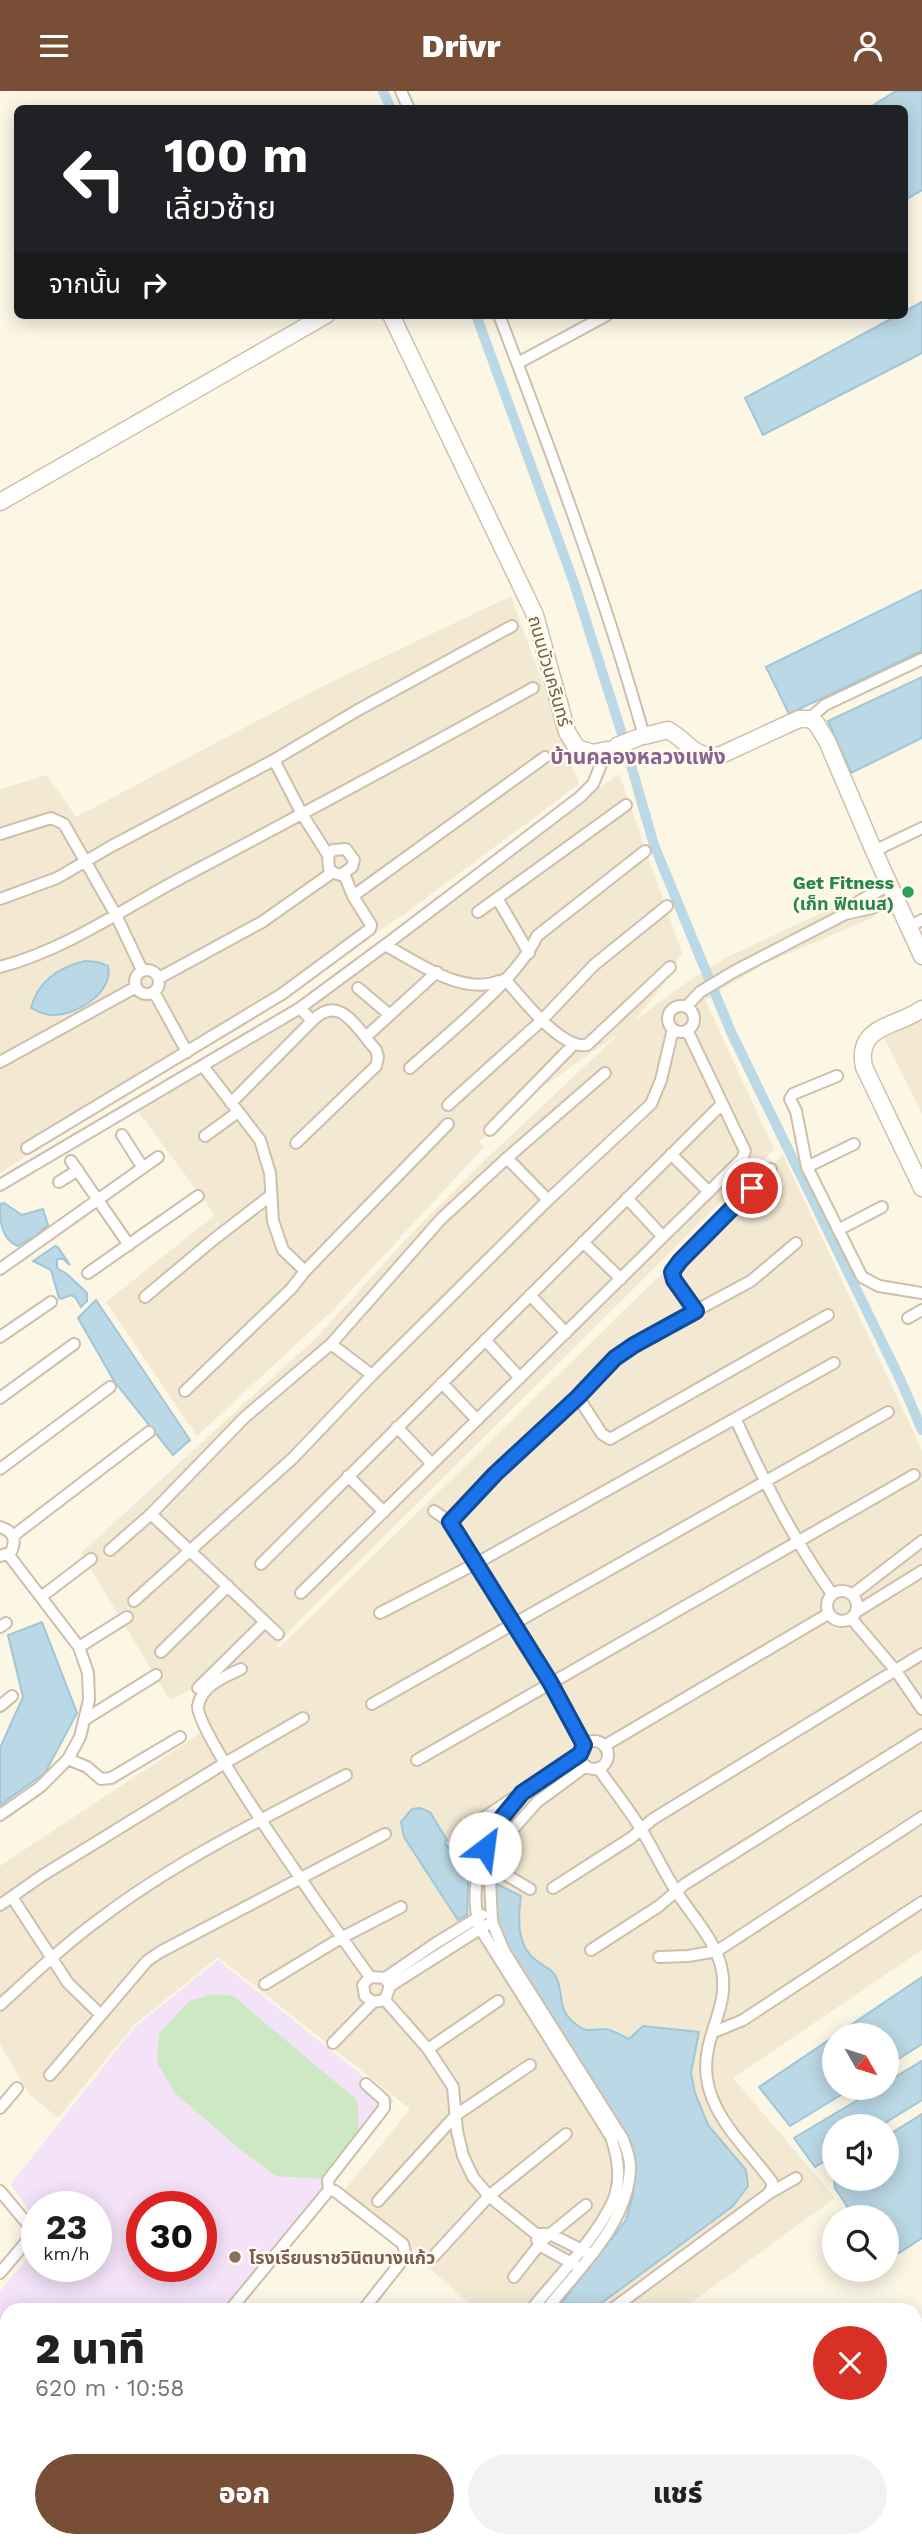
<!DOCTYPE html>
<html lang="th">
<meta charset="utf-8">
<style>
body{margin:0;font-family:"Work Sans","Noto Sans Thai",sans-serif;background:#f2f2f2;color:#202124;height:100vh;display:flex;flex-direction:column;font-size:26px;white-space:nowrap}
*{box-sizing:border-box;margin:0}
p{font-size:23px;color:#757577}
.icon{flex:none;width:38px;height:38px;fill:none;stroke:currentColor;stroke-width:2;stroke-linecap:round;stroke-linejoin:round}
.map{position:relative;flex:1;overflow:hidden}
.sheet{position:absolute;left:0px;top:2212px;width:922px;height:245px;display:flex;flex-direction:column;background:#fff;border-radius:21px 21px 0 0;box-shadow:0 4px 18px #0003}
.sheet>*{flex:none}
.top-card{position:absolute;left:14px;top:14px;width:894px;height:214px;border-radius:10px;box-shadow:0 4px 18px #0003;background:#202124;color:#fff;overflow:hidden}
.needle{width:46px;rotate:129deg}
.buttons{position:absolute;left:822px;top:1932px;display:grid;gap:14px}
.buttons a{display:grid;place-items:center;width:77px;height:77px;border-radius:50%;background:#fff;box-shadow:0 4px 18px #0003;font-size:35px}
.speed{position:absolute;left:21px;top:2100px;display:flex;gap:14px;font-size:35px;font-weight:700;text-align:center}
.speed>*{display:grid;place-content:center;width:91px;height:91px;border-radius:50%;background:#fff;box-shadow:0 4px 18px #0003;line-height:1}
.speed small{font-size:18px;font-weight:400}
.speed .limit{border:10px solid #d22;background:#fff;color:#111}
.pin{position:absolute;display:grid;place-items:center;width:60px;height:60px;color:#fff;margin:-30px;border:4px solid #fff;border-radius:50%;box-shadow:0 2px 7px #0007}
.me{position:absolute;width:77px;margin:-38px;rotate:30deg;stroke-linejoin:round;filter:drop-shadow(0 0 5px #0008)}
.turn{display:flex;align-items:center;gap:24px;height:147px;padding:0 35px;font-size:32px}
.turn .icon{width:91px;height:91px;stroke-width:2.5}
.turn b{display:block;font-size:49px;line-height:60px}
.then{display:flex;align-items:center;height:66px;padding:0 35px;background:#0003;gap:14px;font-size:26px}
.round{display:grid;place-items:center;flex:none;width:74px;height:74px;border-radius:37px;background:#f2f2f2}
.overview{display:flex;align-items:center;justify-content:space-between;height:119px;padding:0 35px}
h1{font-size:42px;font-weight:800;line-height:52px}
.cta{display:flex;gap:14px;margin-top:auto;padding:14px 35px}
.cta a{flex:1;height:80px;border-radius:42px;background:#784e36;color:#fff;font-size:28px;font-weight:800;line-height:80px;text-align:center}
.cta a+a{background:#f2f2f2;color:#202124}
header{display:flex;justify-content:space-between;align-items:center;height:91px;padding:0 35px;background:#784e36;color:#fff;font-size:32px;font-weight:800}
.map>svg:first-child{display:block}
.residential{fill:#f3e9d3}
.education{fill:#f3e2f8;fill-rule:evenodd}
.green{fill:#cde9c4}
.water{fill:#bad8e5;stroke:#a0c6d7;stroke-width:2}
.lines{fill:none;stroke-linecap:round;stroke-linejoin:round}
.canal{stroke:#bad8e5;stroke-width:10}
.street-casing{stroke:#cdbfac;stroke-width:14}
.secondary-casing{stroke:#d0c0a9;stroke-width:19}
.street{stroke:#fff;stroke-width:10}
.secondary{stroke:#fff;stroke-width:16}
.route-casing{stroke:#114b97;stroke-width:18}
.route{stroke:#1a73e8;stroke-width:12}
.leisure-dot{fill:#2e9e5b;stroke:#fffaeb;stroke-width:2.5}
.education-dot{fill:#8d6e63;stroke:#fffaeb;stroke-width:2.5}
.labels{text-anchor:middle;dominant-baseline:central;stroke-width:5;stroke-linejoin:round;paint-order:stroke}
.street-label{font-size:18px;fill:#74604b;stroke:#fffaeb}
.leisure-label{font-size:18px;font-weight:bold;fill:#27864d;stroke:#fffaeb;text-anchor:end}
.education-label{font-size:18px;font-weight:bold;fill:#785e54;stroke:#fffaeb;text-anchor:start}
.quarter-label{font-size:21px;font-weight:bold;fill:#886291;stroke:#fffaeb}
</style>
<header><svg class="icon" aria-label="menu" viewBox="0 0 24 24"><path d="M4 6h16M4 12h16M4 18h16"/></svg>Drivr<svg class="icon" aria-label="person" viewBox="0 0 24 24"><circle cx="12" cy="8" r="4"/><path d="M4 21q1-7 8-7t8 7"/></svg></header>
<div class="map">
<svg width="922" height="2457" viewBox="0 0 922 2457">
<rect width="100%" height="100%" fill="#fcf6e5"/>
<path class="residential" d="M511,505L579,693L402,825L0,1082V698L47,684L76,726L325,594Z
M619,683L682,862L661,897L634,930L683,894L725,867L864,802L874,826L764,873L705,909L774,1058L297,1532L275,1557L281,1555L783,1064L922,1359V1859L733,1987L835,2107L681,2219H477L425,2173L420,2163L343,2101L410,2018L218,1866L134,1934L58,2027L29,2003L0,1953V1775L202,1641L193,1623V1615L197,1604L209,1590L170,1609L81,1462L317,1246L410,1144L486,1068L622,940L540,998L479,1051L484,1056L334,1218L197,1345L106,1211L215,1124L137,1019L322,907L315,899Z
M922,920V1023L883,945Z"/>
<path class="education" d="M218,1869L394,2010L225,2219H7V2450H39L33,2457H0V2200L37,2156V2175H96V2116H37V2133L11,2093L134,1937ZM142,2116H201V2175H142Z"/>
<path class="green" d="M213,1903L233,1905L357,2009C363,2053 354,2061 322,2088L276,2085L242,2060L175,2002L157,1972L159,1943L189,1910Z"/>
<path class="water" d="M896,0H922V99L905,109V18L869,17Z
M922,211V262L763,344L745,307L898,224H905V220Z
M922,499V560L789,623L766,576Z
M922,586V647L851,682L828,630Z
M85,870L98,871L108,875C114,902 75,925 52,924C44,924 38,921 31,917C38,890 60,876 85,870Z
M4,1112L22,1124L43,1118L48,1134L37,1144L18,1155C1,1149 0,1129 0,1113Z
M55,1155L58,1156L70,1174L63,1168H57V1177L67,1183L87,1202V1210L81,1216L75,1206L71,1204L61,1208L59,1207L51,1179L33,1170Z
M96,1209L190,1349L173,1364L114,1290L78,1227Z
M42,1531L77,1622L45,1682L0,1714V1657L23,1606L8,1544Z
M420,1717L430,1721L447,1749L445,1753L453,1761L463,1759L469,1765L467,1824L458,1829L404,1746L401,1731L412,1718Z
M495,1792L521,1805C518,1827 516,1855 537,1870C544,1876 553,1878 557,1888C565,1909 556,1919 578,1935C587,1942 594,1938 604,1938C612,1938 622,1945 629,1948L643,1935L699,1941L691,1982L695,2002L708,2034L746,2079L748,2095L733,2115L592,2219H556L626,2129L633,2104L634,2075L503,1856L491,1810Z
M922,1886V1953L887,1975V1944H836Z
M835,1945V1997H852L790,2035L759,1996Z
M922,1970V2009L880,2035H835V2064L815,2076L794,2047L878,1997H887V1991Z
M922,2023V2147L899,2162L887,2164V2126H854L835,2097L833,2079L835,2078V2088H887V2045Z"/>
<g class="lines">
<path class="canal" d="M383,0L391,18
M476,224L574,492L623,646L654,754L731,941L901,1290L922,1339"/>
<g class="street-casing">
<path id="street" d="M401,0L409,18
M499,224C552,363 604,502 644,645L640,646
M518,272L607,224
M809,628L825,614L922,568
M274,669L302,723L328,764L329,778L334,782L341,784L352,776L354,769L346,758L333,759L328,764
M0,743L51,727L64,733L116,824L142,879
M874,760L922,737
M353,805L545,666
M497,807L529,862
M0,808L57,787L110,756L274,669L358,619L512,535
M478,821L626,714
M845,823L872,817L894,806
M909,836L922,829
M385,854C417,871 462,905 499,890
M0,876C67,858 121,819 181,787C299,725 416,662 533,597
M135 891a12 12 0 1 1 24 0a12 12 0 1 1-24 0Z
M159,887L262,831L333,781
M505,888C521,906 561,959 587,954L670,876
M358,897L390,924
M154,901L187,961
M668 928a13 13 0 1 1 26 0a13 13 0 1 1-26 0Z
M686,916L700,901L733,881L845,823L858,811L889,794
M370,942L437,881
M0,971L136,896
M203,975L260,1049L270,1082L273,1130L283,1159L305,1180
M410,977C447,943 517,889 537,845L645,760
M837,985L793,1003L790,1008L796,1020L807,1076L862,1186L879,1195L922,1202
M231,1012L312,930
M448,1014L541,930L594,874L667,815
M490,1039L574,953
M122,1044L143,1077
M205,1045L238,1021
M296,1052L376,975L378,966L376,959C357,938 340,901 312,930L300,917
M27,1057L282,903L370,838L371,834L353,805L344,783
M671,1063L709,1101
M507,1067L548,1109
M71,1070L129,1154
M807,1076L854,1053
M59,1091L78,1079
M0,1094L300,917L388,852L580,706L593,693L607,659L610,658
M627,1107L663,1146
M838,1139L882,1116
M583,1151L621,1188
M0,1178L158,1066
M88,1182L198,1105
M530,1204L566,1242
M145,1206L213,1149L270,1105
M696,1220L674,1189L672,1181L680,1170L771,1078
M908,1227L922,1219
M0,1246L51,1211
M485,1249L520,1287
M331,1253L372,1284
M442,1292L477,1329
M185,1300L291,1198L305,1180L448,1033
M578,1306L602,1343L610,1348L828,1224
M0,1307L74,1253
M736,1329C764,1390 793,1448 832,1503
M397,1336L432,1373
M0,1378L110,1296
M348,1385L384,1421
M434,1420L450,1431L550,1591L584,1654
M151,1423L278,1543
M450,1431L495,1383L578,1306L615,1267L634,1253L751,1190L796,1152
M0,1436C13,1440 17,1448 11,1461L0,1465
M13,1445L149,1341
M110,1459L151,1423L245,1326L331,1253L441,1128L507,1067L605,982
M261,1473L722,1013
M827 1515a15 15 0 1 1 30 0a15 15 0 1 1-30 0Z
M301,1502L742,1068L745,1060L687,939
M852,1504L922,1450
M41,1506L91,1468
M134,1510L293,1367L372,1284L548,1109L651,1013L661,989L673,938
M856,1521L922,1480
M380,1522L475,1473L834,1272
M851,1527L896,1580L922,1618
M0,1536L6,1532
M79,1556L127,1526
M161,1561L228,1495
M241,1578C224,1586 202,1594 198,1615C194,1641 346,1853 370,1886
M198,1597L265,1531
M372,1613L888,1321
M0,1615L12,1605
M84,1629L156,1584
M580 1664a14 14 0 1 1 28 0a14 14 0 1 1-28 0Z
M604,1655L828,1523
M68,1668L87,1676L101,1688L111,1687L180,1646
M417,1669L914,1384
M598,1677C612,1697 628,1717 641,1738C654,1759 664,1782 678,1803C693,1826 714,1848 721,1875C729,1907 714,1928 708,1958C696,2014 742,2050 772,2091V2097L768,2103
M0,1724L40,1696L68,1668L80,1646L89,1609L88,1582L79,1556L8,1463
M476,1732L513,1707
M493,1771L508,1785L530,1798
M553,1797L631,1747L653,1728L922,1563
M12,1806L68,1892L101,1924
M0,1814L43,1784L225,1672L303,1627
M591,1859L659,1815L685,1793L922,1644
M659,1866L688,1865L717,1860L922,1726
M370,1886L385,1887L390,1895L385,1909L373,1911L365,1905L363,1894Z
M385,1887L436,1852L482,1824
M265,1893L341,1847L401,1816
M390,1895L486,1834
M385,1909L428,1958L453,1996L457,2040L463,2065L473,2086L489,2105L536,2143H550L586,2161
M0,1914C33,1884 65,1853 101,1827C176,1770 263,1728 346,1684
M714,1941L743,1929L922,1811
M333,1952L373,1911
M428,1958L498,1910
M50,1984L147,1870L160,1861L385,1743
M0,2017L17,1997
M329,2099L328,2089L384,2017V2009L366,1993
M0,2100L31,2137L32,2144L0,2182
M378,2110L456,2024L530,1974
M537,2149L539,2154L575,2174
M433,2166L489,2105L566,2043
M514,2186L543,2149L586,2114
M230,2219L329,2099L335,2100L403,2153L405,2161L401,2171L363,2219
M531,2219C556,2188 597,2146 613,2110C622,2089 618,2066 611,2046L480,1837C466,1790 487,1737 521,1703C537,1687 561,1676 580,1663
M546,2219C579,2177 630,2131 630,2075C630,2066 626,2057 623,2048L504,1860L492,1831L490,1788L508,1744L537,1711L586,1675
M611,2219L768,2103L796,2087
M190,2450L195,2453L210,2452
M37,2457L43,2450
M173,2457L178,2450
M343,2457L348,2450
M361,2457L367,2450
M447,2457L454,2450"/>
</g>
<g class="secondary-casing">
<path id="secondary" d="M391,224L535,524L567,641L577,657L593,662L607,659
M0,411L326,224
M644,645L668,639C690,651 693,669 721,664L799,628H809L816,632L827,650L874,760L922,865
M617,655L637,647
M922,918C897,936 855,934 864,976L922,1097"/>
</g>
<use href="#street" class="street"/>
<use href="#secondary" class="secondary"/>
</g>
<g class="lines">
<g class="route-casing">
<path id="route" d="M485,1757L500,1729L522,1702L580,1663L584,1654L550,1591L450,1431L495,1383L578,1306L615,1267L634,1254L696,1220L674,1189L672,1181L680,1170L752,1097"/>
</g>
<use href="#route" class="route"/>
</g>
<circle class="leisure-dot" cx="908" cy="801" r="7"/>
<circle class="education-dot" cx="235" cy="2166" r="7"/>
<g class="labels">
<g class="street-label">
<text transform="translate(550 580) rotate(74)">ถนนบัวนครินทร์</text>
</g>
<g class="leisure-label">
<text x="894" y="791">Get Fitness<tspan x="894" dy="21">(เก็ท ฟิตเนส)</tspan></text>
</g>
<g class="education-label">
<text x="249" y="2166">โรงเรียนราชวินิตบางแก้ว</text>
</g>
<g class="quarter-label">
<text x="638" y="665">บ้านคลองหลวงแพ่ง</text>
</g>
</g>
</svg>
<div class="buttons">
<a><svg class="needle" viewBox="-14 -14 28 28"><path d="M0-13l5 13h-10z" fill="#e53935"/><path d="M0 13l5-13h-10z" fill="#757577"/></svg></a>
<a><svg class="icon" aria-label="sound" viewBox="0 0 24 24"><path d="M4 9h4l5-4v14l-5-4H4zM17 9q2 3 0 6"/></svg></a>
<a><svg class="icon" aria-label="search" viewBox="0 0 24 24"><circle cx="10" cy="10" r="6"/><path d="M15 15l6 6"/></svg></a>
</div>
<div class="speed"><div>23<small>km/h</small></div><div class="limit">30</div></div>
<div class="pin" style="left:752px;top:1097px;background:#d93025"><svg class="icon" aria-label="arrive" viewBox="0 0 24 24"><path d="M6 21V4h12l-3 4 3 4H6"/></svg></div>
<svg class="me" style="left:485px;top:1757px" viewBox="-20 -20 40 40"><circle r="19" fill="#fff"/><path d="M0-13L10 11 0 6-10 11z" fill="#1a73e8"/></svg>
<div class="top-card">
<div class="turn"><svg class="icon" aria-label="left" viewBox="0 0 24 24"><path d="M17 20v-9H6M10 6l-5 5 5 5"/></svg><div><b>100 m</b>เลี้ยวซ้าย</div></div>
<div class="then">จากนั้น<svg class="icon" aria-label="right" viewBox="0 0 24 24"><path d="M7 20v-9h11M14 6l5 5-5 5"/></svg></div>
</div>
<section class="sheet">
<div class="overview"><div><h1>2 นาที</h1><p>620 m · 10:58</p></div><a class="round" style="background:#d93025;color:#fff"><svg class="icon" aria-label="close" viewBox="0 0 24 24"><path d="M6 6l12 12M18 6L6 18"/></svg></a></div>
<div class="cta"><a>ออก</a><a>แชร์</a></div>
</section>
</div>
